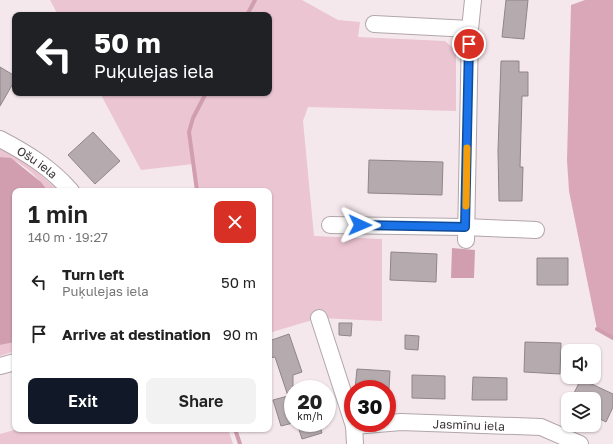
<!DOCTYPE html>
<meta charset="utf-8">
<style>
body{margin:0;font-family:"Golos Text",sans-serif;background:#f2f2f2;color:#222;height:100vh;display:flex;flex-direction:column;font-size:15px;white-space:nowrap}
*{box-sizing:border-box;margin:0}
p{font-size:13px;color:#767676}
.icon{flex:none;width:22px;height:22px;fill:none;stroke:currentColor;stroke-width:2;stroke-linecap:round;stroke-linejoin:round}
.map{position:relative;flex:1;overflow:hidden}
.drawer{position:absolute;left:12px;top:188px;width:260px;height:244px;display:flex;flex-direction:column;background:#fff;border-radius:8px;box-shadow:0 1px 3px #0004}
.drawer>*{flex:none}
.guide{position:absolute;left:12px;top:12px;width:260px;height:84px;border-radius:8px;box-shadow:0 1px 3px #0004;background:#202124;color:#fff;overflow:hidden}
.controls{position:absolute;left:561px;top:344px;display:grid;gap:8px}
.controls a{display:grid;place-items:center;width:40px;height:40px;border-radius:8px;background:#fff;box-shadow:0 1px 3px #0004;font-size:20px}
.speed{position:absolute;left:284px;top:380px;display:flex;gap:8px;font-size:20px;font-weight:700;text-align:center}
.speed>*{display:grid;place-content:center;width:52px;height:52px;border-radius:50%;background:#fff;box-shadow:0 1px 3px #0004;line-height:1}
.speed small{font-size:10px;font-weight:400}
.speed .limit{border:6px solid #d22;background:#fff;color:#111}
.pin{position:absolute;display:grid;place-items:center;width:34px;height:34px;color:#fff;margin:-17px;border:2px solid #fff;border-radius:50%;box-shadow:0 1px 4px #0007}
.me{position:absolute;width:44px;margin:-22px;rotate:91deg;stroke-linejoin:round;filter:drop-shadow(0 0 3px #0008)}
.turn{display:flex;align-items:center;gap:14px;height:84px;padding:0 16px;font-size:18px}
.turn .icon{width:52px;height:52px;stroke-width:2.5}
.turn b{display:block;font-size:28px;line-height:34px}
.round{display:grid;place-items:center;flex:none;width:42px;height:42px;border-radius:8px;background:#f2f2f2}
.overview{display:flex;align-items:center;justify-content:space-between;height:68px;padding:0 16px}
h1{font-size:24px;font-weight:600;line-height:30px}
.action{display:flex;gap:8px;margin-top:auto;padding:8px 16px}
.action a{flex:1;height:46px;border-radius:8px;background:#111827;color:#fff;font-size:16px;font-weight:600;line-height:46px;text-align:center}
.action a+a{background:#f2f2f2;color:#222}
ul{padding:0;list-style:none}
li{display:flex;align-items:center;gap:12px;height:52px;padding:0 16px}
li div{flex:1}
li b{display:block;font-size:15px}
li em{font-style:normal}
.map>svg:first-child{display:block}
.green{fill:#ebc5d1}
.forest{fill:#daa7b9}
.water{fill:#d19eb0}
.lines{fill:none;stroke-linecap:round;stroke-linejoin:round}
.stream{stroke:#d19eb0;stroke-width:4}
.building{fill:#b5aaae;stroke:#908588}
.street-casing{stroke:#b2a6aa;stroke-width:18}
.street{stroke:#fff;stroke-width:16}
.route-casing{stroke:#114b97;stroke-width:10}
.route{stroke:#1a73e8;stroke-width:7}
.slow{stroke:#f59e0b;stroke-width:7}
.labels{text-anchor:middle;dominant-baseline:central;stroke-width:3;stroke-linejoin:round;paint-order:stroke}
.street-label{font-size:12px;fill:#3b3637;stroke:#f5e8ec}
</style>
<div class="map">
<svg width="613" height="444" viewBox="0 0 613 444">
<rect width="100%" height="100%" fill="#f5e8ec"/>
<path class="green" d="M50,0H302L338,20L360,22L358,37L445,41L456,51V111L308,107L303,121L314,236L382,239V321L319,318L269,333V191H197L193,164L141,170L100,93H269V15H58Z
M0,144L10,148L59,191H48C37,176 19,158 0,157Z
M15,342V351L0,356V345Z
M18,429H228L233,444H0V434Z"/>
<path class="forest" d="M585,0H613V338L597,329L569,191L567,160L571,5Z"/>
<path class="water" d="M0,157L11,158L41,182L48,191H15V342L0,345Z
M452,248L475,250L474,278H451Z"/>
<g class="lines">
<path class="stream" d="M247,15L255,0
M197,191L189,132L193,118L206,93
M597,329L613,338
M235,429L240,444"/>
</g>
<path class="building" d="M506,0H528L524,39L502,37Z
M501,61H519V72H528V96H522L520,167H523L522,201H499L498,151Z
M0,67L15,76V80L0,106Z
M93,132L120,161L95,184L68,155Z
M369,160L443,162L442,195L368,193Z
M391,252L437,254L436,282L390,280Z
M537,258H568V285H537Z
M339,323H352L351,336L339,335Z
M289,334L302,372L293,375V423L281,426L273,400L288,396L275,357L269,358V341Z
M405,335L419,336L418,350L405,349Z
M525,342L561,343L560,374L524,372Z
M357,369L390,371L389,389H355Z
M412,375L445,376V399L412,398Z
M473,377L507,378V400H472Z
M581,379L613,394V407L606,422L594,416V399H571Z
M297,423H319L322,433L302,439Z"/>
<g class="lines">
<g class="street-casing">
<g id="street">
<path d="M374,24L470,29"/>
<path id="s1" d="M0,139C27,153 51,168 71,191"/>
<path d="M330,225L465,227L536,230"/>
<path d="M466,240L470,29L473,0"/>
<path d="M319,318L354,426L355,444"/>
<path d="M0,366L15,362"/>
<path id="s2" d="M354,426L401,422L541,427L580,444"/>
</g>
</g>
<use href="#street" class="street"/>
</g>
<g class="lines">
<g class="route-casing">
<path id="route" d="M360,225L465,227L469,44"/>
</g>
<use href="#route" class="route"/>
<path class="slow" d="M466,206L467,148"/>
</g>
<g class="labels">
<g class="street-label">
<text stroke="none"><textPath href="#s1" startOffset="44">Ošu iela</textPath></text>
<text stroke="none"><textPath href="#s2" startOffset="115">Jasmīnu iela</textPath></text>
</g>
</g>
</svg>
<div class="controls">
<a><svg class="icon" aria-label="sound" viewBox="0 0 24 24"><path d="M4 9h4l5-4v14l-5-4H4zM17 9q2 3 0 6"/></svg></a>
<a><svg class="icon" aria-label="layers" viewBox="0 0 24 24"><path d="M12 4l9 5-9 5-9-5zM3 14l9 5 9-5"/></svg></a>
</div>
<div class="speed"><div>20<small>km/h</small></div><div class="limit">30</div></div>
<div class="pin" style="left:469px;top:44px;background:#d93025"><svg class="icon" aria-label="arrive" viewBox="0 0 24 24"><path d="M6 21V4h12l-3 4 3 4H6"/></svg></div>
<svg class="me" style="left:360px;top:225px" viewBox="-20 -20 40 40"><path d="M0-17L14 15 0 8-14 15z" fill="#1a73e8" stroke="#fff" stroke-width="4"/></svg>
<div class="guide">
<div class="turn"><svg class="icon" aria-label="left" viewBox="0 0 24 24"><path d="M17 20v-9H6M10 6l-5 5 5 5"/></svg><div><b>50 m</b>Puķulejas iela</div></div>
</div>
<section class="drawer">
<div class="overview"><div><h1>1 min</h1><p>140 m · 19:27</p></div><a class="round" style="background:#d93025;color:#fff"><svg class="icon" aria-label="close" viewBox="0 0 24 24"><path d="M6 6l12 12M18 6L6 18"/></svg></a></div>
<ul>
<li><svg class="icon" aria-label="left" viewBox="0 0 24 24"><path d="M17 20v-9H6M10 6l-5 5 5 5"/></svg><div><b>Turn left</b><p>Puķulejas iela</p></div><em>50 m</em></li>
<li><svg class="icon" aria-label="arrive" viewBox="0 0 24 24"><path d="M6 21V4h12l-3 4 3 4H6"/></svg><div><b>Arrive at destination</b></div><em>90 m</em></li>
</ul>
<div class="action"><a>Exit</a><a>Share</a></div>
</section>
</div>
